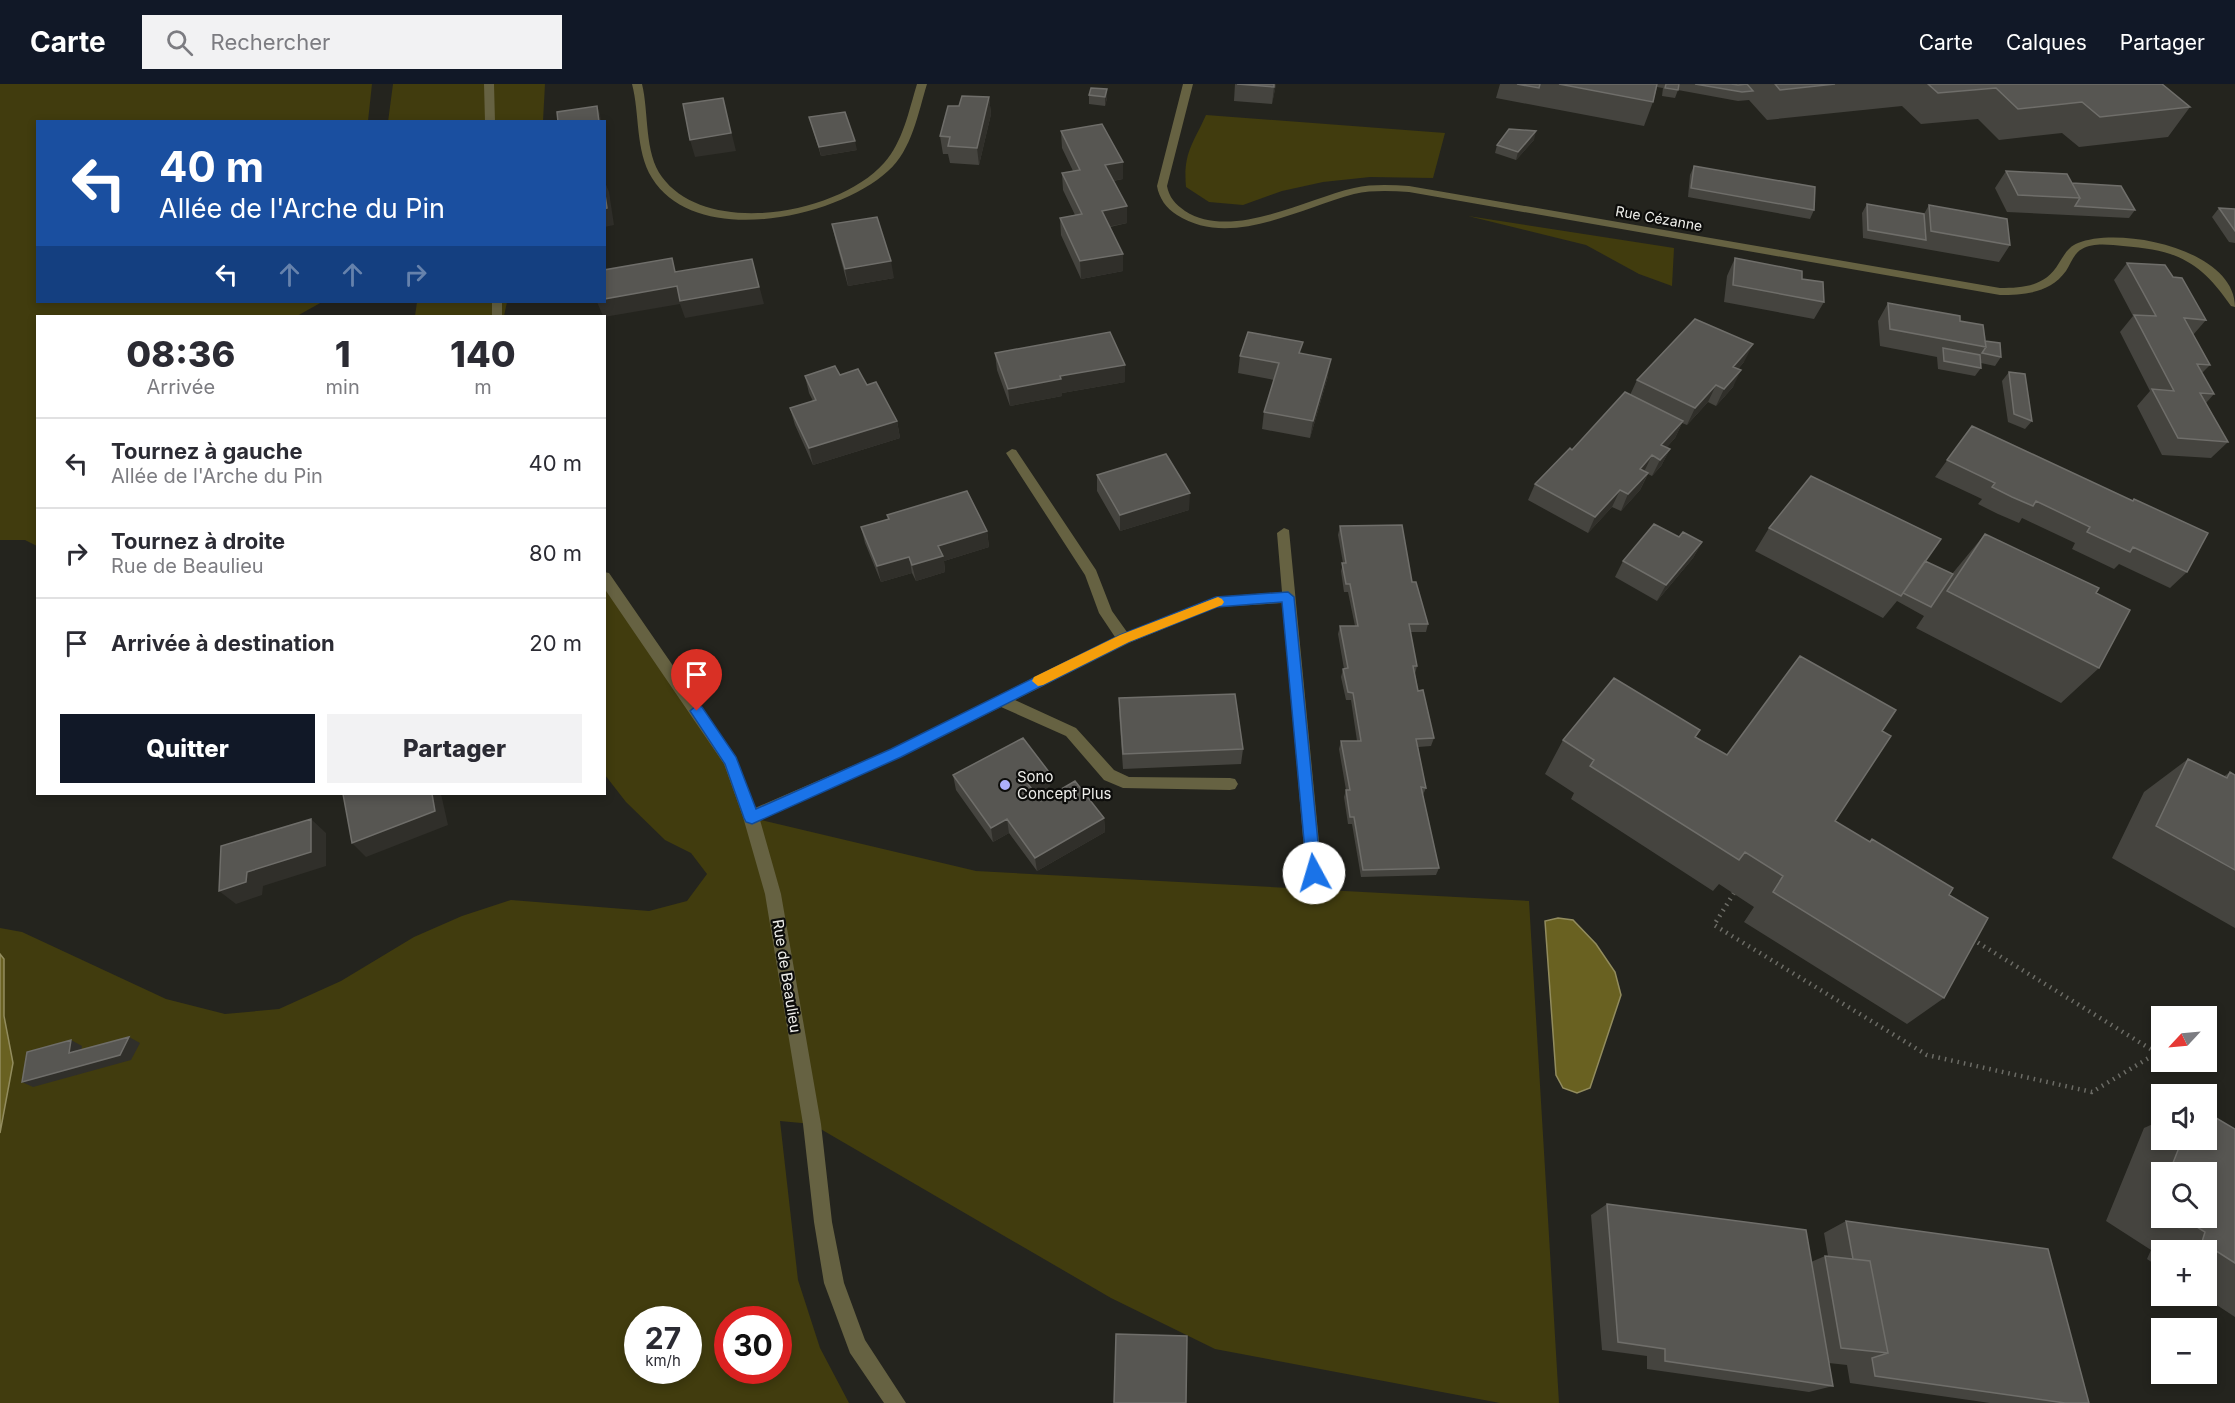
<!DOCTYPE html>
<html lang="fr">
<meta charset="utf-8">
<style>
body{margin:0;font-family:Inter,sans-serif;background:#f2f2f3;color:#2b2b33;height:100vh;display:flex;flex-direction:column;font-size:22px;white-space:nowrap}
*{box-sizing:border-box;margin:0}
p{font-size:20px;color:#7c7c81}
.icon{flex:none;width:33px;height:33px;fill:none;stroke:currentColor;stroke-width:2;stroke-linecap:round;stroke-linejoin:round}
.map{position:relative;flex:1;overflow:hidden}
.panel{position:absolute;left:36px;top:231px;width:570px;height:480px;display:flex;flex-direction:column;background:#fff;border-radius:0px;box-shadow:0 3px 9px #0003}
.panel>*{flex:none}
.banner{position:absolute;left:36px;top:36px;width:570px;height:183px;border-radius:0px;box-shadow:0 3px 9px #0003;background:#1a4fa0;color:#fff;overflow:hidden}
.needle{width:39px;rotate:244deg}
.controls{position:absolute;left:2151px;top:922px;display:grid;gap:12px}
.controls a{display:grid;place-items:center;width:66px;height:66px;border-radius:0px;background:#fff;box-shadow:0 3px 9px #0003;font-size:30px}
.speed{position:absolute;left:624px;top:1222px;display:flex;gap:12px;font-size:30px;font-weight:700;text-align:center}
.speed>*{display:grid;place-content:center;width:78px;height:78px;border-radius:50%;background:#fff;box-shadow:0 3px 9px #0003;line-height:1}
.speed small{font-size:15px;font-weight:400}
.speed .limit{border:9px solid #d22;background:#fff;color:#111}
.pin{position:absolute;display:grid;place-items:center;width:51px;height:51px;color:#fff;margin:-62px -26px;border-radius:50% 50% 50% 0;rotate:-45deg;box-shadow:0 0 6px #0007}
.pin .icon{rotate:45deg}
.me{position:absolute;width:66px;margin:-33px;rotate:354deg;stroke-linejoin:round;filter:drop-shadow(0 0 4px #0008)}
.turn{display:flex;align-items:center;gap:21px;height:126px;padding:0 24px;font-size:27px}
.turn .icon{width:78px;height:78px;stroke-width:2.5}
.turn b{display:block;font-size:42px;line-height:51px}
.lanes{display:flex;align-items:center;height:57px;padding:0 24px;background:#0003;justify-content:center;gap:30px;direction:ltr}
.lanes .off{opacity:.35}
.eta{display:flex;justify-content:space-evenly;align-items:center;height:102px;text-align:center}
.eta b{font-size:36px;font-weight:800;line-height:42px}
.primary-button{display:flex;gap:12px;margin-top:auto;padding:12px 24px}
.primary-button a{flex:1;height:69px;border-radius:0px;background:#111827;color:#fff;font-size:24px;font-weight:800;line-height:69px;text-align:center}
.primary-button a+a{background:#f2f2f3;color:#2b2b33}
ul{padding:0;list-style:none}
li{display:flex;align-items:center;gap:18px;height:90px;padding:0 24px;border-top:2px solid #e1e1e2}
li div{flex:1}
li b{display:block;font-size:22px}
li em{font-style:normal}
header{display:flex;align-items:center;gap:36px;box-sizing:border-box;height:84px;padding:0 30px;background:#111827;color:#fff}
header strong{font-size:28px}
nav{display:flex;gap:33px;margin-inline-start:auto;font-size:21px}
.search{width:420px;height:54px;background:#f2f2f3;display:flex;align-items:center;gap:15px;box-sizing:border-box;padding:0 21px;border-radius:0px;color:#7c7c81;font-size:22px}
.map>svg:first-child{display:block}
.green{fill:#413c0e;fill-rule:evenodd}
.water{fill:#696121;stroke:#928c5e;stroke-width:1.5}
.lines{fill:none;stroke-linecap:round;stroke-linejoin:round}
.path{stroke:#6c6c66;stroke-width:4.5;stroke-dasharray:1.5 5;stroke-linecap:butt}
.minor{fill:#666242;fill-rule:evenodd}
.wall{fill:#45443f;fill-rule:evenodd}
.shaded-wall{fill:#302f2a}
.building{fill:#575652;stroke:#6f6e6a;stroke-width:1.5}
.route{fill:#1a73e8;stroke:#114b97;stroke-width:1.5}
.slow{fill:#f59e0b}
.poi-dot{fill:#acaffb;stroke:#0d0d0b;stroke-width:2}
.labels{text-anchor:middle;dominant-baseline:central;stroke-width:4.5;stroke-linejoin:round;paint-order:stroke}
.far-street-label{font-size:14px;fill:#f0f0ec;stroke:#0d0d0b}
.poi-label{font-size:15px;fill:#f0f0ec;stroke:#0d0d0b;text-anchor:start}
.street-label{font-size:15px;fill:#f0f0ec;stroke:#0d0d0b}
</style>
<header>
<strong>Carte</strong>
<div class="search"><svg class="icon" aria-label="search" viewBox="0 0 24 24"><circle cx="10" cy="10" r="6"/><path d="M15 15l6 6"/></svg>Rechercher</div>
<nav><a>Carte</a><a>Calques</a><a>Partager</a></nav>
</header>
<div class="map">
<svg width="2235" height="1319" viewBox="0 0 2235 1319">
<rect width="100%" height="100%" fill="#24241e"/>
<path class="green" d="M0,0H372L368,37L38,38V218H322L297,232H38L37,462L25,456H0Z
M393,0H545L543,37L388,38Z
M1206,31L1445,49L1433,94L1370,93L1323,98L1282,107L1243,121L1209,118L1186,103C1183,69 1193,60 1206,31Z
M1468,132L1674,164L1672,202L1639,190L1586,161Z
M417,218H507L504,232H415Z
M605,493L731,677L752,734L976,787L1529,817L1559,1319H1500L1215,1265L1111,1214L812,1040L780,1037L798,1196L820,1264L849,1319H0V1049L13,979L4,932V875L0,870V844L22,848L166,915L225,930L279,925L341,897L414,853L462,832L511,816L649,827L687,817L707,790L691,769L665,756L626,718L605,691ZM638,1236H688V1287H638ZM728,1236H778V1287H728Z"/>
<path class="water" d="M1558,834L1573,836L1596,860L1615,888L1621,911L1590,1004L1577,1009L1563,1004L1556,991L1545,837Z
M0,870L4,875V932L13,979L0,1049Z"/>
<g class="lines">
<path class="path" d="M1734,809L1714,841L1927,971L2092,1008L2157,969L1972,855"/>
<path class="minor" d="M484,0H494L495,38H485Z
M632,0H642C649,28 644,69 662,93C707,154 839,130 884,79C903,58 909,26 917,0H927C918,29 912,66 888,87C837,134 696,165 652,94C635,66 640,30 632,0Z
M1183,0H1193L1167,102C1169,113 1175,120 1185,127C1232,157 1305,115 1354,104C1372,100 1391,101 1409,102L2000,204C2024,204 2046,202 2059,179C2064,171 2069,162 2078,159C2120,142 2235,165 2235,223L2231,222C2200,177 2177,166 2123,162C2111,161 2094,158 2082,165C2074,169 2071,179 2066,187C2050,209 2025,211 2000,211L1409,108C1391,107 1372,106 1354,110C1300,124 1230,165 1177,131C1166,124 1159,114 1157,102Z
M492,218H502V232H492Z
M1012,365L1016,366L1096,486L1112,527L1127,548L1216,513L1282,508L1277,449L1284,444L1289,446L1322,789L1320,794L1314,796L1308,794L1306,789L1283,519L1217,523L1129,559L1015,616L1076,644L1114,686L1129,693L1230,694L1235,695L1238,700L1235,705L1230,706L1123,704L1104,696L1066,652L1001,623L901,673L760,736L781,810L821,1040L832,1138L844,1199L865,1256L906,1319H884L850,1269L824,1199L814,1138L803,1040L765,810L743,733L724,680L604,504V488L609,489L736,673L755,724L891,665L1115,553L1099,529L1085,491L1006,369Z"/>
</g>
<path class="wall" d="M1235,0H1276L1272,20L1234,17Z
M1500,0H1731L1736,1L1735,0H2162L2190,23L2168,53L2079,63L2062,49L1999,56L1978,35L1921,40L1902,22L1767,36L1749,16L1738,17L1678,6L1675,14L1662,12L1663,4L1657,3L1653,18L1644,42L1496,14Z
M1107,5V14L1105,22L1089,20V11Z
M989,13L991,30L979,81L950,79L948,70H943L940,52L959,22Z
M809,33L857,66L821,72Z
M1061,47L1123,78V95L1113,97L1127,139L1110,143L1123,187L1081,195L1061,151L1060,134L1075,131L1063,106L1062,89L1073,87L1062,64Z
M1534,56L1516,76L1495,69L1497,61Z
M1694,82L1814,126L1810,135L1688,113L1690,91Z
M2006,87L2135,126L2129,134L2007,128L1995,104Z
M1867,120L1924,130L1929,121L2010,161L1999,178L1863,154L1862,129Z
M2219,124L2235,125V159L2229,158L2212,133Z
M832,140L894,194L848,202L836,158Z
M1735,174L1802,195L1824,218L1814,235L1724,218L1727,192Z
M2127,179L2173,193L2206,236L2193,251L2210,281L2202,289L2214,310L2206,319L2228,358L2211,374L2162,371L2137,322L2150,307L2120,248L2133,232L2114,196Z
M1888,219L1960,237L1985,257L2001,273L1995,282L1981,279V284L1975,292L1938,285L1937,273L1880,262L1878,237Z
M995,269L1125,298L1062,309V312L1010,322L997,286Z
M1301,269L1328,292L1310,354L1262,345L1264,328L1274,296L1238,289L1240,272Z
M1744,278L1738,285L1733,303L1716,322L1708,318L1687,341L1682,339L1675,354L1666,364L1670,365L1661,382L1652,392L1648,390L1640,406L1621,427L1612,423L1588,449L1528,416L1535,400L1630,311L1637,296Z
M2009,288L2032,337L2025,345L2008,338L2002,297Z
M840,291L867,301L897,337L900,354L813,381L795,341L790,324L813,317L809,309L805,292Z
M1972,342L2132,417L2134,415L2187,488L2170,504L2119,480L2114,485L2072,465L2075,459L2022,434L2019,439L1998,430L1978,420L1982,415L1935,393Z
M1097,391L1189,426L1120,447L1097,407Z
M888,435L987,447L989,463L944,477L945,488L916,497L912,489L881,498L865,459L861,443Z
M1340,442L1412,498L1428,540L1426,548H1410L1417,582L1415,590L1418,607L1434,654L1431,662L1418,663L1426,704L1423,711L1439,784L1436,791L1361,793L1352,740H1348L1344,713L1346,706L1339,665L1341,657H1357L1351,616H1346L1341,593L1343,585H1344L1338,550L1340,542H1355L1348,508H1344L1341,487L1343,479L1338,451Z
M1769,444L1925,477L1952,490L1985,450L2096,509L2099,584L2061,619L1916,544L1924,532L1897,517L1883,534L1755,467Z
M1679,453L1702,458L1693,474L1657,517L1615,493L1623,477Z
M1119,614L1243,665L1241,680L1123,685L1119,629Z
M1700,646L1696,653L1727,671L1882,647L1835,737L1869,758L1872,755L1949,811L1944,914L1907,940L1744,838L1754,823L1719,800L1713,807L1571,715L1574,709L1545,690L1563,656Z
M2188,675L2223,693L2230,688L2235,691V844L2112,774L2144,708Z
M953,691L1050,702L1036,710L1041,717L1104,734L1105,748L1037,787L1009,749L993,758L956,706Z
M2162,1036V1056H2206L2235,1045V1233L2203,1212H2206V1167H2162V1185L2147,1175L2151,1166L2106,1137L2144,1044ZM2162,1089H2206V1134H2162Z
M1607,1120L1811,1178L1825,1172H1828L1824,1149L1846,1137L2089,1319H1990L1850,1299L1847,1281L1829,1279L1833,1302L1809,1308L1647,1285V1272L1602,1266L1591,1131Z"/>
<path class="shaded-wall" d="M1274,0H1276L1272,20L1274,3Z
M1107,5V14L1105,22V13Z
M989,13L991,30L979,81L977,64Z
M723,14L736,67L695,73L690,56Z
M597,22L600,30L601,38H599Z
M1536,47L1534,56L1516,76L1518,68Z
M855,57L857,66L821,72L819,63Z
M1123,78V95L1105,98V81Z
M604,96L609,108L614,141L604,143Z
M1127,122V139L1102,144V127Z
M1123,170V187L1081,195L1080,177Z
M752,175L764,220L685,234L680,220L604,233L603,232L597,218H604V215Z
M891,177L894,194L848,202L845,185Z
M1753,260L1744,278L1725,300L1733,283Z
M1331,275L1328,292L1310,354L1313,337Z
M1125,281V298L1062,309V312L1010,322L1008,305L1060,292Z
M1741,286L1733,303L1716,322L1724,305Z
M1716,301L1708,318L1687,341L1695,324Z
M897,337L900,354L813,381L809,364Z
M1683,337L1675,354L1657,374L1661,361Z
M1670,365L1661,382L1652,392L1660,376Z
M1652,371L1644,388L1640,385Z
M1648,389L1640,406L1621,427L1628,410Z
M1620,406L1612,423L1588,449L1595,433Z
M1190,409L1189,426L1120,447V431Z
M987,447L989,463L944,477L945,488L916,497L912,481L938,462Z
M1702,458L1693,474L1657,517L1666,501Z
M909,473L912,489L881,498L877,482Z
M1049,688L1050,702L1029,714L1028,700Z
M432,710H441L448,741L366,773L352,759Z
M1104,734L1105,748L1037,787L1035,774Z
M311,735L326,749V782L263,802L262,811L236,820L219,807L247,788Z
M1007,735L1009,749L993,758L991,744Z
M129,953L140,959L131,976L33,1003L22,998Z
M71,956L82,962L80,974L69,969Z"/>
<path class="building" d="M1237,0H1274V3Z
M1517,0H1540L1539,4Z
M1559,0H1657L1653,18Z
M1666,0H1679L1678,6L1665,4Z
M1695,0H1731L1738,1L1747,0L1753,7L1742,8Z
M1775,0H1835L1780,6Z
M1928,0H2162L2190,23L2100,33L2082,18L2018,25L1996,4L1938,9Z
M1091,4L1107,5L1105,13L1089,11Z
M962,12L989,13L977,64L948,62L950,53L940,52L948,22H959Z
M723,14L731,49L690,56L683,20Z
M597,22L599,38H558L557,28Z
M845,28L855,57L819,63L809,33Z
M1102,40L1123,78L1105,81L1127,122L1102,127L1123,170L1080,177L1060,134L1082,130L1062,89L1080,86L1061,47Z
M1509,45L1536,47L1518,68L1497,61Z
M1694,82L1815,103L1814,126L1691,104Z
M2006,87L2067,90L2080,114L2018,111Z
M2072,99L2121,102L2135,126L2075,122L2080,114Z
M604,104L607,124L604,125Z
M1867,120L1924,130L1926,156L1868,146Z
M1929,121L2007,135L2010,161L1931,147Z
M2219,124L2235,125V147Z
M877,133L891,177L845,185L832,140Z
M672,174L675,188L752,175L759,203L680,217L677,202L604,215V186Z
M1735,174L1802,187V195L1823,198L1824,218L1733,201Z
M2127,179L2165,181L2173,193L2182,194L2206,236L2184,234L2210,281L2197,280L2214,310L2200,309L2228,358L2178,354L2152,305L2174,307L2134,231L2156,232Z
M1888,219L1960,232V237L1983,241L1986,263L1890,245Z
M1695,235L1753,260L1733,283L1741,286L1724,305L1716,301L1695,324L1637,296Z
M1110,248L1125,281L1060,292L1061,295L1008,305L995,269Z
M1248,248L1303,258L1299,269L1331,275L1313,337L1264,328L1279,279L1240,272Z
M1985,257L2000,259L2001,273L1982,269L1986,263Z
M1943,264L1980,271L1981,284L1944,277Z
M835,282L840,291L858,285L867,301L876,298L897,337L809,364L790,324L816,316L805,292Z
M2009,288L2025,290L2032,337L2014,330Z
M1625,308L1683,337L1661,361L1670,365L1660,376L1652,371L1640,385L1648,389L1628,410L1620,406L1595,433L1535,400L1570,364L1572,366Z
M1972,342L2133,417L2134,415L2208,449L2187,488L2133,463L2130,468L2087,448L2090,443L2036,417L2033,422L2012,413L1992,403L1995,399L1947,376Z
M1166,370L1190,409L1120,431L1097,391Z
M1811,392L1941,455L1901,512L1769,444Z
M967,407L987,447L938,462L943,472L912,481L909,473L877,482L861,443L889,435L887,431Z
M1654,440L1679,453L1683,448L1702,458L1666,501L1623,477Z
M1402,441L1412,498H1416L1428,540H1409L1417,582H1413L1418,607L1423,606L1434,654L1416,655L1426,704L1421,703L1439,784L1363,786L1354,733H1350L1346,706H1350L1341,657H1361L1353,609L1348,608L1343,585L1348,584L1340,542H1358L1350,500H1346L1342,479H1346L1340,442Z
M1985,450L2099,504L2096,509L2130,526L2099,584L1947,507Z
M1925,477L1953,490L1931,523L1903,509Z
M1800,572L1896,626L1882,647L1891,652L1835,737L1870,758L1872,755L1953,804L1949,811L1988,834L1944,914L1773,808L1783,792L1745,768L1739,776L1590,682L1594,676L1563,656L1614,594L1700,646L1695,653L1727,671Z
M1235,610L1243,665L1123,670L1119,614Z
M1023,654L1049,688L1028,700L1041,717L1075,697L1104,734L1035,774L1007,735L991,744L953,691Z
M2188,675L2227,694L2230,688L2235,691V786L2156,742Z
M343,710H432L435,727L352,759Z
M311,735V768L247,788L246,798L219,807L221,762Z
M129,953L120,971L22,998L27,968L71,956L69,969Z
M2206,1028L2235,1045V1179L2202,1158L2205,1148L2183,1134H2206V1089H2169L2182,1056H2206Z
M2162,1108V1121L2158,1118Z
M1607,1120L1806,1146L1833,1302L1665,1277V1265L1618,1258Z
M1846,1137L2048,1165L2089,1319H2065L1875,1292L1872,1274L1888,1269L1870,1177L1853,1175Z
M1825,1172L1870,1177L1888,1269L1841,1264Z
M1116,1250L1187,1252L1186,1319H1114Z"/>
<path class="route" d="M1288,508L1294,513L1321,789L1319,793L1314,795L1309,793L1307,789L1282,518L1217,523L1129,558L901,673L752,740L746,738L744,734L725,680L690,627L697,621L702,623L736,673L756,725L891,665L1120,551L1216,513Z"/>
<path class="slow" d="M1218,513L1222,515L1224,518L1222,521L1129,558L1043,601L1038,602L1032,597L1034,593L1120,551Z"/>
<circle class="poi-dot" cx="1005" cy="701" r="6"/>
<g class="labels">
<g class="far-street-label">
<text transform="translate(1659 134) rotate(10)">Rue Cézanne</text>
</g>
<g class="poi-label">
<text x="1017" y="692">Sono<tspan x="1017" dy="17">Concept Plus</tspan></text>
</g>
<g class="street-label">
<text transform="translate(787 892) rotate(81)">Rue de Beaulieu</text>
</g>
</g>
</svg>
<div class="controls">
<a><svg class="needle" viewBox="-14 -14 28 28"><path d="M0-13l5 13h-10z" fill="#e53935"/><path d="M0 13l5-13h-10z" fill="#7c7c81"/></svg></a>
<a><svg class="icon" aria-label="sound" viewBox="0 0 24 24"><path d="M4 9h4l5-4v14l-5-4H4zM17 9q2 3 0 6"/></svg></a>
<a><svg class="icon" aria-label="search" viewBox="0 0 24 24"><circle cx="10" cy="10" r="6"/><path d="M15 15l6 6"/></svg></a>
<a>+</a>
<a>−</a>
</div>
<div class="speed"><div>27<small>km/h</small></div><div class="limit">30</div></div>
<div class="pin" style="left:697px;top:627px;background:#d93025"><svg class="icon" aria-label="arrive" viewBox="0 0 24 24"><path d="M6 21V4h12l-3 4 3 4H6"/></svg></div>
<svg class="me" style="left:1314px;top:789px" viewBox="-20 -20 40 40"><circle r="19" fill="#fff"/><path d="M0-13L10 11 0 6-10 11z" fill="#1a73e8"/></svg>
<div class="banner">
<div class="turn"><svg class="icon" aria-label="left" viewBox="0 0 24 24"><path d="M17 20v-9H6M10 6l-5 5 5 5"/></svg><div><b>40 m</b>Allée de l'Arche du Pin</div></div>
<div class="lanes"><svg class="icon" aria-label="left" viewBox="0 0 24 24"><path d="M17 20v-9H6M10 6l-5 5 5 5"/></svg><svg class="icon off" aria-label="ahead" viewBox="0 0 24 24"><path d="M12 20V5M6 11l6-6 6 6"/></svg><svg class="icon off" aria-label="ahead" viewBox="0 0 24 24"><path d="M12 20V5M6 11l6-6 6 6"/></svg><svg class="icon off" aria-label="right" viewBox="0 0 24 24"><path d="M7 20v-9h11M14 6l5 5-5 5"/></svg></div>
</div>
<section class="panel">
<div class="eta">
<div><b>08:36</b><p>Arrivée</p></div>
<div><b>1</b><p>min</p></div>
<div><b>140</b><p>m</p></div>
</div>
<ul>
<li><svg class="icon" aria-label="left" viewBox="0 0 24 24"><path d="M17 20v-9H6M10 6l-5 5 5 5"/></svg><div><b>Tournez à gauche</b><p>Allée de l'Arche du Pin</p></div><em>40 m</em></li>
<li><svg class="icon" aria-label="right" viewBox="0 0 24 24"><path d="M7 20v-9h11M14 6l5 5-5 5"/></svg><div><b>Tournez à droite</b><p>Rue de Beaulieu</p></div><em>80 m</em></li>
<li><svg class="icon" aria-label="arrive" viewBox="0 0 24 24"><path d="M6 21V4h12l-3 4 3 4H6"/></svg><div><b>Arrivée à destination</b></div><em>20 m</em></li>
</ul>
<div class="primary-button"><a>Quitter</a><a>Partager</a></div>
</section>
</div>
